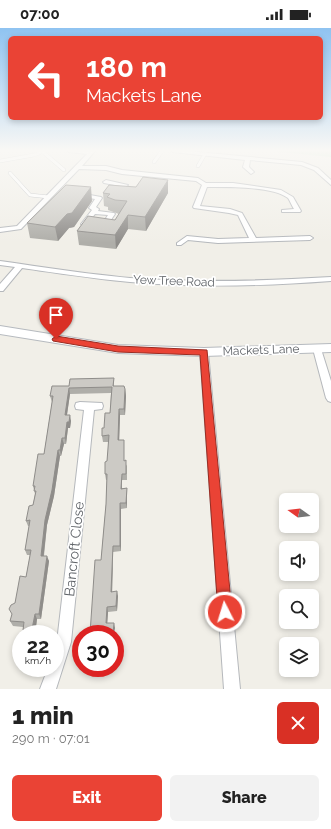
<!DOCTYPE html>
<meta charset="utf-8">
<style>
body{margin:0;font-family:Raleway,sans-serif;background:#f2f2f2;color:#222;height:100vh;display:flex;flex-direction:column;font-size:15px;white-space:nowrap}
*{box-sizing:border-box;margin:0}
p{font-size:13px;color:#767676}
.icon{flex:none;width:22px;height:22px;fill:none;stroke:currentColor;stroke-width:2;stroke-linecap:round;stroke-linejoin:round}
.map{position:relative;height:661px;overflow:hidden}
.side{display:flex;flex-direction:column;background:#fff;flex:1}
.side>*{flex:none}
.hud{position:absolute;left:8px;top:8px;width:315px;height:84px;border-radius:6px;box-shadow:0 2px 6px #0003;background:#ea4335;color:#fff;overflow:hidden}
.needle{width:26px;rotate:285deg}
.tools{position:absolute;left:279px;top:465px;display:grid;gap:8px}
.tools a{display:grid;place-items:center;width:40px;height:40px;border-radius:6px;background:#fff;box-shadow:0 2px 6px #0003;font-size:20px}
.speed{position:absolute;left:12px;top:597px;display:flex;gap:8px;font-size:20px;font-weight:700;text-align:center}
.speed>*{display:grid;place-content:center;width:52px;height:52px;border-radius:50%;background:#fff;box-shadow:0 2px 6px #0003;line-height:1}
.speed small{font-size:10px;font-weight:400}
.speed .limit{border:6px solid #d22;background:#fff;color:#111}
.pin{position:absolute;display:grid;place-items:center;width:34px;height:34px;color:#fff;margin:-41px -17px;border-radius:50% 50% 50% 0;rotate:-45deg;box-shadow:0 0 4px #0007}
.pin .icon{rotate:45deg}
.me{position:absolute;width:44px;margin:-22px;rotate:355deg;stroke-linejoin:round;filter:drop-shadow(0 0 3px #0008)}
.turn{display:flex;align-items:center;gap:14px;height:84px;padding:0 12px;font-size:18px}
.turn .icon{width:52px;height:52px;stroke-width:2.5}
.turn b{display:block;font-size:28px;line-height:34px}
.round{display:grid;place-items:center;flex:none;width:42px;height:42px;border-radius:6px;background:#f2f2f2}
.overview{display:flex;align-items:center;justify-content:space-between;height:68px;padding:0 12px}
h1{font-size:24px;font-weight:800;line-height:30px}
.cta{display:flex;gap:8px;margin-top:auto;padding:8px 12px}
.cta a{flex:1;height:46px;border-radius:6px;background:#ea4335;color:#fff;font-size:16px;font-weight:800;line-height:46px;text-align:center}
.cta a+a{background:#f2f2f2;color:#222}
.status{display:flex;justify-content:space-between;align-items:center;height:28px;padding:0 20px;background:#fff;direction:ltr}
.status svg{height:11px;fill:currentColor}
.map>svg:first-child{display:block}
.green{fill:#c5e8c5}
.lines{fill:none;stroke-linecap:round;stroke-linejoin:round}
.lane-casing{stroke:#b5b8bc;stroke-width:4}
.street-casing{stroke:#b5b8bc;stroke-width:2}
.secondary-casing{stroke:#b6babf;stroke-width:2}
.lane{stroke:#fff;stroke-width:3}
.street{fill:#fff;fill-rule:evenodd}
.secondary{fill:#fff;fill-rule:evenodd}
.wall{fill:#afaea9}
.shaded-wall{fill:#8f8d8a}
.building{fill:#cccac5;stroke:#8f8d8a}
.route{fill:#ea4335;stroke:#982c22}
.labels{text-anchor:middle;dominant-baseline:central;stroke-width:3.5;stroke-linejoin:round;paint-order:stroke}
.street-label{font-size:12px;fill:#5f6368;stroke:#fff}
.near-street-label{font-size:14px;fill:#5f6368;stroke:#fff}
</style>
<div class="status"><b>07:00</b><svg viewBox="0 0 49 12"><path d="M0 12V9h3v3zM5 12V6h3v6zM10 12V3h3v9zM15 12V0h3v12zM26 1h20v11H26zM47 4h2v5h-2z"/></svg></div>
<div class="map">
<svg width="331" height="661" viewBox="0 0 331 661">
<rect width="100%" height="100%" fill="#f1efe8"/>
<path class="green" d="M269,123H331V129H330Z"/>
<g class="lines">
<g class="lane-casing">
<path id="lane" d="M43,124L64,142
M0,133L34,127L44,123
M154,134L162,123
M198,138L205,126
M10,145L30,167L49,169"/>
</g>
<g class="street-casing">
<path id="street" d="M67,123H95L82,138H106L122,142L198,150L206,155H233L281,162L293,169L301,183L300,184H282V182L294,181C292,178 290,173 288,170C273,158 226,159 207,159L200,178L230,181L242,185L256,210L310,208L313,210L310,212L218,215L188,212L181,217H177V215L187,208L218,211L249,210L238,187L229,185L194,180L193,179L202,157L196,153L122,146L106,142L79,141L21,201L0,204V200L17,198L87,126L69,124Z
M171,123H187L302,134L318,140L331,152V157L314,142L301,137L250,132L249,139L254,144L251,146L243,139L245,132L173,124Z
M106,152L128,157L125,159L104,155L103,154Z
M79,165L101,169L102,170L96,179L99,181L98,183L114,185L115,186L106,199L101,198L108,187L95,186L86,197H82L81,196L92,182L89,180L95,171L77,168L76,167Z
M0,233C43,239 86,246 130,250C197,255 264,253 331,249V253C264,258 197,260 130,254C94,251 58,245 22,240L3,263H0V256L15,239L0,237Z
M317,318L321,321L331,353V374L328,373L326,370L313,321Z
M204,321L208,324L240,661H224L200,324Z
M80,374L102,375L103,378L102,381L94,382L71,614L56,661H40L48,640H55V619L57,614L84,382L76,381L75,378L76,375Z"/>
</g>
<g class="secondary-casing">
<path id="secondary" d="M0,298L118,317L204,320L331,316V324L204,328L118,325L0,306Z"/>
</g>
<use href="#lane" class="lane"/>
<use href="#street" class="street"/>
<use href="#secondary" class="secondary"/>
</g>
<path class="wall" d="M103,165H168L146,203L128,201L116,221L79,217L77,203L115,192L119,186L108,182V179L104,178Z
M92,173L74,199L69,200L58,213L30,210L27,195Z
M114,350V358L125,361L126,368L125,387H120L119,412H124V433L127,438V452H122V460H127V480L121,481V523L113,524L112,564L118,568L117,583L108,584L107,595L115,600L90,606L101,532L106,476L107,452H106L105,446L107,433L109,414H103L102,408L104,400L110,385L111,365L70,366L67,387L71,393L70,400H68L66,416H64L61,428H60L54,468L47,497L44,528L49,533L41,591H37L35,606H25L23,602V599L13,598L10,593L15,575L26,549L30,527H27L25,522L29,498H28L26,493L33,477L35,466L33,458L44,426L52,374L50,368L69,358Z"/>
<path class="shaded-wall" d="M168,152V165L146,203L145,189Z
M91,159L92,173L74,199L69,200L58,213L55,199Z
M128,187V201L116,221L115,207Z
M69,360L70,366L66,393L65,387Z
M125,361L126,368L125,387L124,381Z
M119,381L120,387L119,418L118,412Z
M70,387L71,393L70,400H68L66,416L65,410L67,394Z
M62,410L64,416L61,428L60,422Z
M58,422L60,428L54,468L47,497L43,533L41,528L45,492Z
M122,446V466L121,461Z
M127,460V480L126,475Z
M120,475L121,481V523L120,518Z
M113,518V524L112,569L111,564Z
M47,528L49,533L41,591L39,586Z
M117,563L118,568L117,583L116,578Z
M107,579L108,584L107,600L106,595Z
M35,586L37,591L35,606L32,601Z
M114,595L115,600L114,606H113Z"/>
<path class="building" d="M143,149L168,152L145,189L128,187L115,207L77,203L88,188L115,192L127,173L115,172L107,169L110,166L103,165L109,157L136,159Z
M66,157L91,159L72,185L67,186L55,199L27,195Z
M114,350L113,358H124L125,361L124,381H119L118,412H124V433L126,432V446H122L121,461L127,460L126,475H120V518H113L111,564L117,563L116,578L107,579L106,595H114L113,606H90L95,532H101L106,476L107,446H105V434L107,433L109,407L102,408V400H104L105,385H110L112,359L69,360L65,387H70L69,394H67L65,410H62L60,422H58L52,462L45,492L41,528H47L39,586H35L32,601L23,602L24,594L10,593L12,586L9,581L11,577L15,575L20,548L26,549L31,522H25L30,492L26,493L29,478L33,477L36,463H34L35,458H33L38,426H44L53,368H50L52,358H69L70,351Z"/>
<linearGradient id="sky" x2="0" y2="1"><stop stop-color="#8fc3f1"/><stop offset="0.57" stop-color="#f9f8f5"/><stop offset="1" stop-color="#f9f8f5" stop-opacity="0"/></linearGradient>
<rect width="331" height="215" fill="url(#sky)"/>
<path class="route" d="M56,308L118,318L207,322L232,584L230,589L225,591L220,589L218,584L200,327L118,324L53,313L52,311Z"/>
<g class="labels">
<g class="street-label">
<text transform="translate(174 253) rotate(2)">Yew Tree Road</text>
<text transform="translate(261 322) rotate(-2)">Mackets Lane</text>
</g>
<g class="near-street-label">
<text transform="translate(74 521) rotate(-84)">Bancroft Close</text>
</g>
</g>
</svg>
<div class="tools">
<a><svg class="needle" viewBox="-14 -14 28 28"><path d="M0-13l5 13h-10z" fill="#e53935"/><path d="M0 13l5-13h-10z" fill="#767676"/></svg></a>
<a><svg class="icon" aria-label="sound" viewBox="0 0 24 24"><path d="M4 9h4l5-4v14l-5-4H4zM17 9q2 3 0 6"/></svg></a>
<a><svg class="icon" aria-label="search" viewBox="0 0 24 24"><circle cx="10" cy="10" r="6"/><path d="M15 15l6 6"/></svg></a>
<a><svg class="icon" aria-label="layers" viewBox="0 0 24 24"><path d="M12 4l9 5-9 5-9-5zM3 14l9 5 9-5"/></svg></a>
</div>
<div class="speed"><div>22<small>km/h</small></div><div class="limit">30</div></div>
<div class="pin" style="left:56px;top:311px;background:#d93025"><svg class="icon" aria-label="arrive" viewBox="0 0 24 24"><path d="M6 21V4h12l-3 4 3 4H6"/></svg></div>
<svg class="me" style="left:225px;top:584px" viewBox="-20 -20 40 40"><circle r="17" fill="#ea4335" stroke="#fff" stroke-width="3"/><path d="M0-11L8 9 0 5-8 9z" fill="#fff"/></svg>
<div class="hud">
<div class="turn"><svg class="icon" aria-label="left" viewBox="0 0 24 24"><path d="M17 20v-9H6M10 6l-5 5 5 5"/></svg><div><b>180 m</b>Mackets Lane</div></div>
</div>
</div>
<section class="side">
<div class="overview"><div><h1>1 min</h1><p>290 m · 07:01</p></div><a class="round" style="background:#d93025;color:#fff"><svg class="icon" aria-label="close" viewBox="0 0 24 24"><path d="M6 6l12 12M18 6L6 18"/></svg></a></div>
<div class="cta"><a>Exit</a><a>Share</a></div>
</section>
